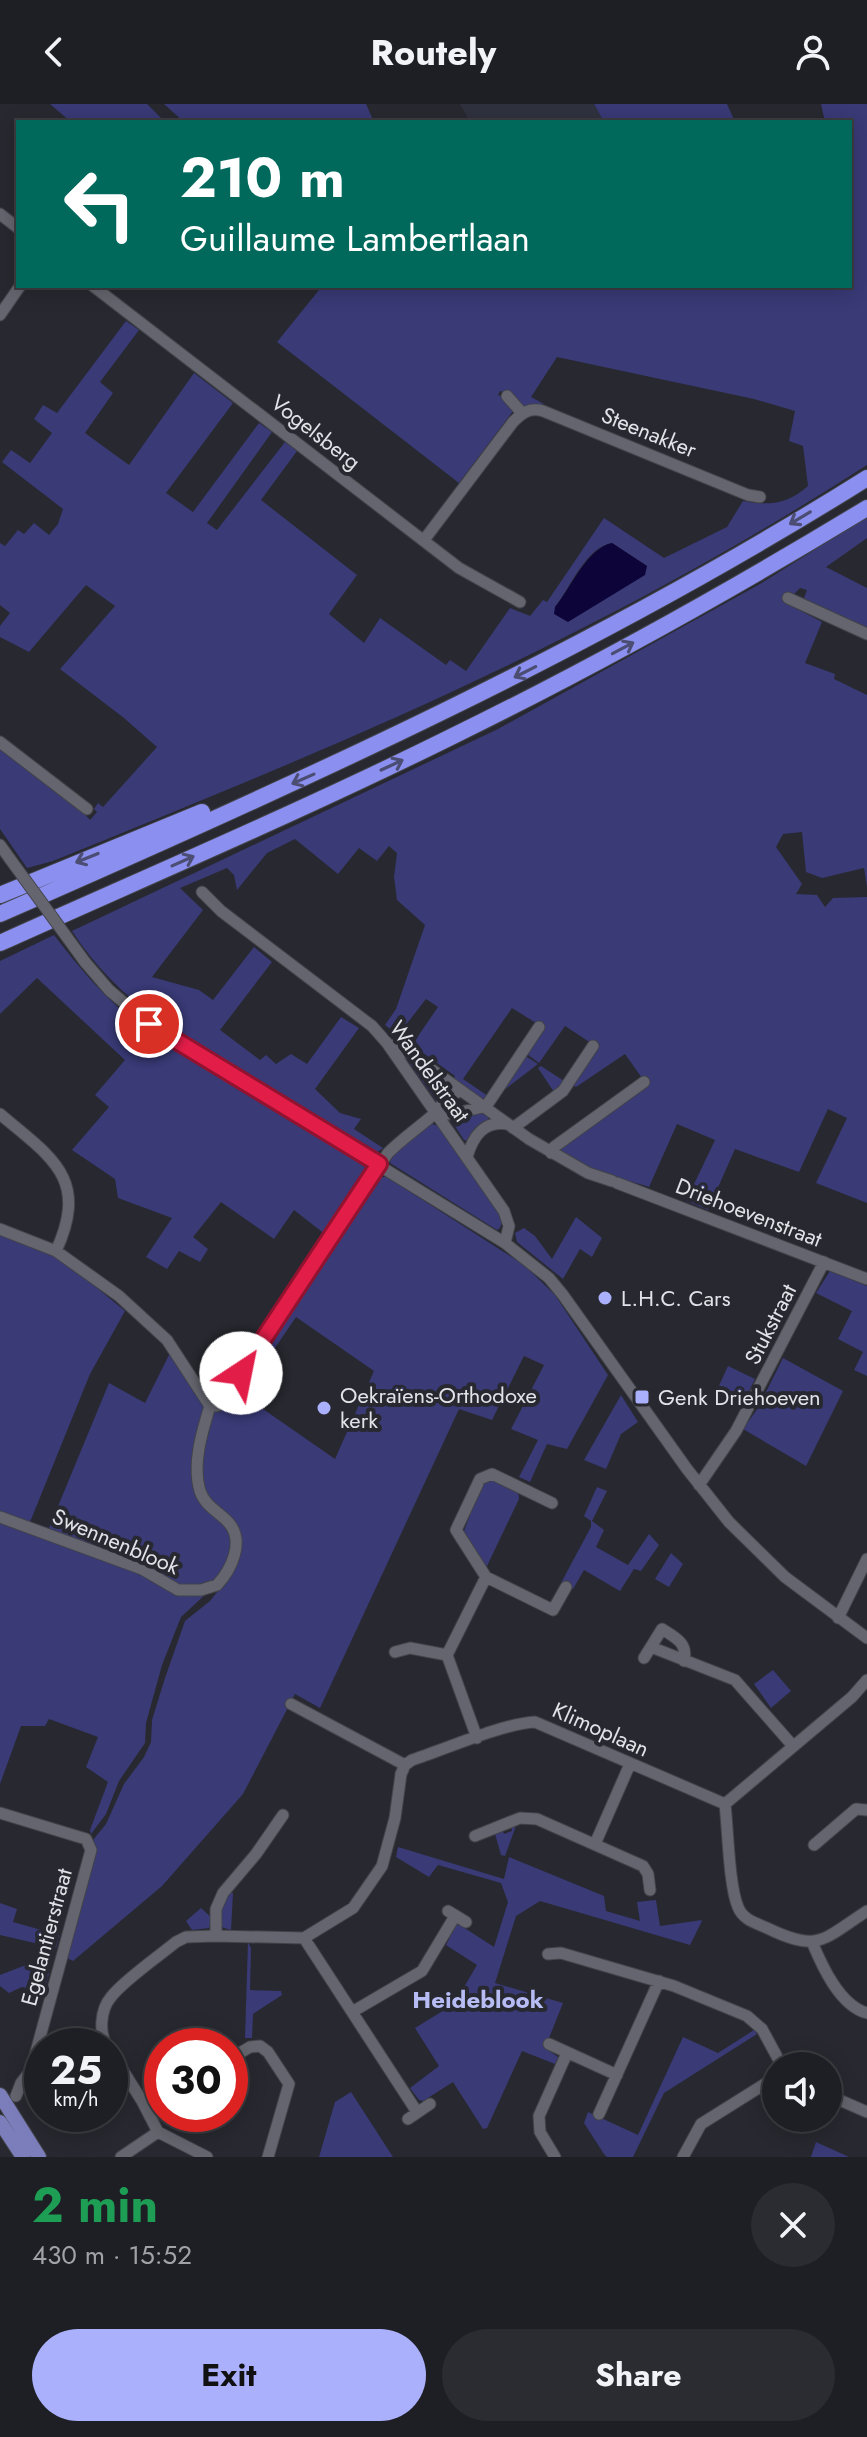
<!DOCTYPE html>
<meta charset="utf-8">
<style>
body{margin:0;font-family:Jost,sans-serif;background:#2b2c31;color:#f1f3f6;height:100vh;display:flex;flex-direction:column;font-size:30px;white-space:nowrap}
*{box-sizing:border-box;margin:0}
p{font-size:26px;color:#a1a2a6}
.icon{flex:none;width:44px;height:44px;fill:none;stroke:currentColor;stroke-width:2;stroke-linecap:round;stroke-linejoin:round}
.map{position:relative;height:2053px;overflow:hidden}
.side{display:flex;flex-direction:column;background:#1e1f24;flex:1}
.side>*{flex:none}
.banner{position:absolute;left:16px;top:16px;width:836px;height:168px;border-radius:0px;box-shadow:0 4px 20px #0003,0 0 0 2px #3c3d41;background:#00695c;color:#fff;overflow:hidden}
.controls{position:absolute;left:762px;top:1948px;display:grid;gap:16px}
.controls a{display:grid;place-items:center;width:80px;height:80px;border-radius:50%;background:#1e1f24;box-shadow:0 4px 20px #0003,0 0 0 2px #3c3d41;font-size:40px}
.speed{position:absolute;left:24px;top:1924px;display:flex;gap:16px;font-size:40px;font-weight:700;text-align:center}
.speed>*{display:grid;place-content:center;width:104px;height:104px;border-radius:50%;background:#1e1f24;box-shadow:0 4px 20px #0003,0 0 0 2px #3c3d41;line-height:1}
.speed small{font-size:20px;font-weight:400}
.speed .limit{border:12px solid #d22;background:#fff;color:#111}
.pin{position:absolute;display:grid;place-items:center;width:68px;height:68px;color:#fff;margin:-34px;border:4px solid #fff;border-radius:50%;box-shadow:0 2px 8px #0007}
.me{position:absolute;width:88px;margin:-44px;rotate:34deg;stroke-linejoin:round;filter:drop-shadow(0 0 6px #0008)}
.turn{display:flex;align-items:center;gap:28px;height:168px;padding:0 32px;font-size:36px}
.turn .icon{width:104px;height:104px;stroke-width:2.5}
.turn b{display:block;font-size:56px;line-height:68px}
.round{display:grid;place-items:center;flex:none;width:84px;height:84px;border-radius:42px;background:#2b2c31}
.summary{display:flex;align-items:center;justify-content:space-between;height:136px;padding:0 32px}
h1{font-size:48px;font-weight:700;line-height:60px;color:#1e9e55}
.button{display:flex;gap:16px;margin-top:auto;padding:16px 32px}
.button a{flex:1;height:92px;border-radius:48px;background:#aab0fc;color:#111;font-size:32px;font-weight:700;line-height:92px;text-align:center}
.button a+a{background:#2b2c31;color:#f1f3f6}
header{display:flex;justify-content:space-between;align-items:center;height:104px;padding:0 32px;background:#1e1f24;font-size:36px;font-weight:700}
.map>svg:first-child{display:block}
.built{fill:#2f313e}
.green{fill:#393a76;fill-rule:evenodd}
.water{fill:#0d0439}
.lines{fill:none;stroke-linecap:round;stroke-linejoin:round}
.minor-casing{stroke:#43444a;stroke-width:13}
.major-casing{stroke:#43444a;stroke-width:16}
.highway-casing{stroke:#43444a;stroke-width:18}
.minor{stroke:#64656e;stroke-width:11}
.major{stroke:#7b7ebb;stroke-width:14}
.highway{stroke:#8b8fef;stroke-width:16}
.minor-bridge-casing{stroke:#43444a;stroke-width:13;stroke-linecap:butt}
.minor-bridge{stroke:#64656e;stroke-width:11}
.oneway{stroke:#4b4d73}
.route-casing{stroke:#92132f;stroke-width:20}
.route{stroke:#e11d48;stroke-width:14}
.poi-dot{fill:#aab0fc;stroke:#282930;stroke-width:3}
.labels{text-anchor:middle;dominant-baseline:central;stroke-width:8;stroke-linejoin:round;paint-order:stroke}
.street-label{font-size:22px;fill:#e2e3e8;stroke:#282930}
.poi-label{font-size:22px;fill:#e2e3e8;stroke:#282930;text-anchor:start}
.neighbourhood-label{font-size:24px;font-weight:bold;fill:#b7bcf5;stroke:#282930}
</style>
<header><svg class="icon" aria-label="back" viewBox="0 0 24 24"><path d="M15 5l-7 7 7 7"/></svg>Routely<svg class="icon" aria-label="person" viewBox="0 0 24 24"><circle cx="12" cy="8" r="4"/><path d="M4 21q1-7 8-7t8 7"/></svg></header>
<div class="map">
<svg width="867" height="2053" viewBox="0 0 867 2053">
<rect width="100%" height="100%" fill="#282930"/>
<path class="built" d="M460,0H594L604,18H470Z"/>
<path class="green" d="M50,0H147L165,18H71Z
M164,0H366L374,18H184Z
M594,0H727L735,18H604Z
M821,0H867V361C769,424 667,482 563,534C398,618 224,687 53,757L27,764L0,725V644L78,703L90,716L97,708L94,705L98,699L103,703L157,643L124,614L60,565L115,502L86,481L29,548L0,533V522L10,509L0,501V439L5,442L18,426L24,430L34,419L49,431L58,420L63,405L2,358L11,346L30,359L52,329L34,315L43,301L57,309L126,217L139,226L100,278L113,289L85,329L129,361L194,269L233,299L166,389L193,408L259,319L272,328L207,419L217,426L285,338L297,347L261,396L357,471L329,510L364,539L380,514L446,561L450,556L466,567L510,504L530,512L543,496L547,498L604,414L664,454L727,423L743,397C769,402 788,400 808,382L803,342L789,337L795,307L754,295L557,253L531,293L544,300L525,304L512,291L500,287L498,291L503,293L513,307L459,379L277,238L319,186L315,182H850V18H825ZM612,439L647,462L555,503C571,483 585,444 612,439Z
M867,413V434L826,463L867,484V525L809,499L804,494L807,486L800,484L791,493L785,491L782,497L822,518L805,559L835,570L834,575L867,591V783L864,764L822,774L806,768L802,728L783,730L776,743L802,780L796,790L817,791L825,803L833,794L867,793V1099L816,1079L847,1014L828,1005L799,1068L735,1045L708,1106L686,1097L715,1036L677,1020L649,1083C629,1076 569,1063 559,1045L647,981L625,950L576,983L573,981L597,943L565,922L539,959L527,950L536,919L512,904L463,975L488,992L486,995L480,994L452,977L455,972L412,941L438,903L426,895L398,931L385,921L396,905L425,821L397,796L394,773L397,749L389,742L377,757L359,744L338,770L295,735L267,749L237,786L234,771L227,764L180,784L203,806L152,873L199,886L213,896L254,843L272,858L220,926L260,956L266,951L276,960L291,950L307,960L341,913L359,924L315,985L340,1009L361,1015L354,1025L383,1044L376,1049L162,919C126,893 96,864 72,827L498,625L760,480Z
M54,831C85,871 111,902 153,931L368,1061L367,1070L326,1131L294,1106L274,1135L221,1098L193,1133L208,1145L200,1158L179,1147L167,1165L146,1153L172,1114L118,1094L115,1075L72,1046L109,1003L95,991L125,956L37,874L0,910V857Z
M402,949L455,984L438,999Z
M524,951L538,960L499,990Z
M541,962L564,977L554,988L538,964Z
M481,1009L488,1013V1017L468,1037L464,1036L451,1016Z
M432,1020L438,1022L503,1114L500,1124L497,1126L390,1059L392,1052L426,1022Z
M378,1073H387L524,1161L555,1191L608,1271L567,1345L547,1340L530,1378L519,1373L538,1336L511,1325L544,1261L524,1252L492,1316L459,1305L320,1604L295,1590L243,1690L162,1782L73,1857L65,1853L94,1749L93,1736L106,1720L124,1680L144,1653L151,1638L152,1616L165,1574L185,1517L210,1497L225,1478L237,1430L205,1391L200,1372L212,1307L224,1304ZM296,1213L374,1267L335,1355L243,1291Z
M576,1113L602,1134L592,1153L580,1145L563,1175L517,1138L515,1129L524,1124L535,1132L552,1155Z
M0,1129L63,1156L125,1207L90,1270L30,1418L49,1424L109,1279L145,1299L170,1249L206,1307L193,1371L230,1427V1454L208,1488L181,1513L162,1561L146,1619L145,1639L119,1677L106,1710L91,1730L90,1726L108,1678L86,1663L98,1633L49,1615L45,1622H21L0,1680Z
M830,1167L867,1182V1272L854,1266L863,1248L838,1235L852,1207L816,1189Z
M783,1254L843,1287L806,1362L743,1325L758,1304Z
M728,1262L755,1275L744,1297L718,1284Z
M621,1291L638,1318L621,1330L606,1365L584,1356Z
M488,1376H497L518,1387L519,1395L486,1464L464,1427L481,1382Z
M597,1383L607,1387L592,1417L604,1426L596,1443L628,1461L649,1430L659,1441L641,1467L634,1465L620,1487L584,1466L573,1485L561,1479L591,1423V1417L584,1412Z
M671,1449L683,1460L669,1483L655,1475Z
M773,1566L791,1587L771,1604L754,1580Z
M517,1719L505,1752L501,1751L495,1730L502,1725L504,1730L512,1727L511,1722Z
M398,1743L504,1775L509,1753L604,1792L606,1807L640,1817L637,1798L656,1796L660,1822L702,1816L701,1819L690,1841L540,1797L516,1812L495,1879L563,1899L545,1944L558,1953L555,1960L522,1947L487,2024L483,2025L453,1978L423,1997L419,1996L410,1984L439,1962L415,1924L454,1900L477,1861L446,1841L456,1821H460L494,1843L508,1798L501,1779L438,1761L429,1773L396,1753Z
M229,1789H233L231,1826L221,1823L220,1807Z
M0,1799L17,1805L13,1818L59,1831L56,1844L0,1831Z
M201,1804L212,1814L209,1824L192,1826L186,1817Z
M248,1838L251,1844L250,1886L281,1887L282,1891L253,1910L252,1934H245Z
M26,1861L49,1869L44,1888L22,1883L9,1889L0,1882V1871Z
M754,1926L757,1930L664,1989L633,2053H607L604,2050L584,2019L588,2008L638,2031L683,1933L718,1949Z
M351,1988L393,2053H319L335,1998Z
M816,2038L849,2053H811Z"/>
<path class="water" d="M612,439L647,462L645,471L568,518L554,510L555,503C571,484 587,444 612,439Z"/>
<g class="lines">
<g class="minor-casing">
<path id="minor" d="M0,110L18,124
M93,182L459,464L520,498
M0,211L20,182
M507,292L522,309
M424,436L513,318C522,309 530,303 543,307L748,391L760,393
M788,494L867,530
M0,638L87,705
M0,741L10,755
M202,788L221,807L372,922L387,939L504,1107L509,1122L505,1139
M85,858L109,886L149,920L505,1139L549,1174L563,1191L687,1365L729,1418L785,1473L867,1534
M391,941L410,950L529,1035L588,1069L612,1077
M485,1004L539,923
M436,1009L452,1010L483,1003
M0,1010C50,1053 90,1073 56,1147
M513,1024L563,987L593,942
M551,1049L554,1043L644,978
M467,1053C473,1032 484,1016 508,1020
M617,1079L867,1175
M0,1125L56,1147L119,1192L167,1236L210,1302H217L388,1049C402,1035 418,1024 433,1011C445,1000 442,992 462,987
M699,1381L736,1327L824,1158
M0,1413L142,1465L178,1486H201L217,1481C231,1466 245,1438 229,1419C219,1408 205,1402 200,1387C192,1360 202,1328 210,1302
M486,1473L553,1506L566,1483
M838,1514L867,1455
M651,1543L735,1576L793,1642
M395,1548L410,1544L447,1551
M644,1554L662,1525C676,1534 688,1539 684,1557
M291,1600L405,1661
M477,1634L447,1551L486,1473L456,1426L480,1375L492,1370L552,1399
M405,1661L412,1656C446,1645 501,1620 535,1618L725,1700L852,1593L867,1576
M725,1700C728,1726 729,1782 738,1803C743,1816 756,1819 767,1824C819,1849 822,1836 867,1807
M0,1709L86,1735L91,1746L31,1966L21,1979L16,1992
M475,1732L520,1714L537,1715L643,1762L648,1770L650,1786
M595,1740L630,1660
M814,1741L856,1705L867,1706
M448,1807L466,1818
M216,1832V1805L223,1789L256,1750L283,1711
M304,1834L417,2008
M812,1838C822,1862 840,1902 867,1909
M548,1850L561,1849L674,1882L747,1912L762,1925L782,1962
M352,1908L422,1867L455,1812
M549,1940L617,1971
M107,1942C99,1929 100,1906 111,1893C123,1877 159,1852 176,1838L186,1833L216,1832L304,1834L353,1804L382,1762L395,1714L401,1670L405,1661
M110,1946L142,1997L158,2028L207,2053
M238,1950L250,1943L260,1942L268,1948L289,1980L268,2053
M828,1991L867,2008
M599,2010L659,1877
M408,2015L430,2000
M121,2053L158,2028
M555,2053L540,2028L539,2012L567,1949
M683,2053L701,2020L776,1973"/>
</g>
<g class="major-casing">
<path id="major" d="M0,1991L39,2053
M0,2018L23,2053"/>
</g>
<g class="highway-casing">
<path id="highway" d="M0,791L202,708
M0,810C297,680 592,547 867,374
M0,839C151,771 304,706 453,632C594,563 732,486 867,404"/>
</g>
<use href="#minor" class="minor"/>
<use href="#major" class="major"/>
<use href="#highway" class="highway"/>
<g class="minor-bridge-casing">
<path id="minor-bridge" d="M10,755L85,858"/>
</g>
<use href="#minor-bridge" class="minor-bridge"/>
</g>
<defs><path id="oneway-shaft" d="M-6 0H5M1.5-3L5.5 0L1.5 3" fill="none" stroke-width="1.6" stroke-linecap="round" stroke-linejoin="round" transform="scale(2)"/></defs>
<g class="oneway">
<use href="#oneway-shaft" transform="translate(800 414) rotate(149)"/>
<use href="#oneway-shaft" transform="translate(623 544) rotate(-28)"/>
<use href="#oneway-shaft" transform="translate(525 568) rotate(153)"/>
<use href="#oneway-shaft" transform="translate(392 661) rotate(-25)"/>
<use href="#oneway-shaft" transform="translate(303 675) rotate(156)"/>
<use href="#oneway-shaft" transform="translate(87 754) rotate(158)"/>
<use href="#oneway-shaft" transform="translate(183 757) rotate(-24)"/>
</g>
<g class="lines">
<g class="route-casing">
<path id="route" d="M149,920L379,1060L241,1269"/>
</g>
<use href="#route" class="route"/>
</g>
<g class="poi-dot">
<circle cx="605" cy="1194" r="8"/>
<rect x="634" y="1285" width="16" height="16" rx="4"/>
<circle cx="324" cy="1304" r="8"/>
</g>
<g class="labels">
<g class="street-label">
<text transform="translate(316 328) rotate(38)">Vogelsberg</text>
<text transform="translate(649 328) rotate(22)">Steenakker</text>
<text transform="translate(430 967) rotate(54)">Wandelstraat</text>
<text transform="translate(749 1108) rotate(21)">Driehoevenstraat</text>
<text transform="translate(770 1220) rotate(-63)">Stukstraat</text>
<text transform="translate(116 1437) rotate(23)">Swennenblook</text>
<text transform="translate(601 1625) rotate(24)">Klimoplaan</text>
<text transform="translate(46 1833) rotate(-75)">Egelantierstraat</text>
</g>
<g class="poi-label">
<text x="621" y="1194">L.H.C. Cars</text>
<text x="340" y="1291">Oekraïens-Orthodoxe<tspan x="340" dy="25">kerk</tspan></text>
<text x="658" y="1293">Genk Driehoeven</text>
</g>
<g class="neighbourhood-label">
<text x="478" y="1895">Heideblook</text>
</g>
</g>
</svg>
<div class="controls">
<a><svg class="icon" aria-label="sound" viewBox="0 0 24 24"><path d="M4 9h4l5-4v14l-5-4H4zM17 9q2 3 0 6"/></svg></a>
</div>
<div class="speed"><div>25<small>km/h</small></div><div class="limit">30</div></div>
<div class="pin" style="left:149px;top:920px;background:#d93025"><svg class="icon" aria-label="arrive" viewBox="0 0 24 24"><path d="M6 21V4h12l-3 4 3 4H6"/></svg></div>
<svg class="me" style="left:241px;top:1269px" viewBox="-20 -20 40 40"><circle r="19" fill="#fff"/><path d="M0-13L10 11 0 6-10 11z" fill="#e11d48"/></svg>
<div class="banner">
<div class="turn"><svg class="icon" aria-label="left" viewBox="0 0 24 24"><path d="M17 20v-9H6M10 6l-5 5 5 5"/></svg><div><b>210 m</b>Guillaume Lambertlaan</div></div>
</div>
</div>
<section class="side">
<div class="summary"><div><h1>2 min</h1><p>430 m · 15:52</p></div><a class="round"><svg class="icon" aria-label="close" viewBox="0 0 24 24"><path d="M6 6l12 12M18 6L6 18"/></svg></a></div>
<div class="button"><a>Exit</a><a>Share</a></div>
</section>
